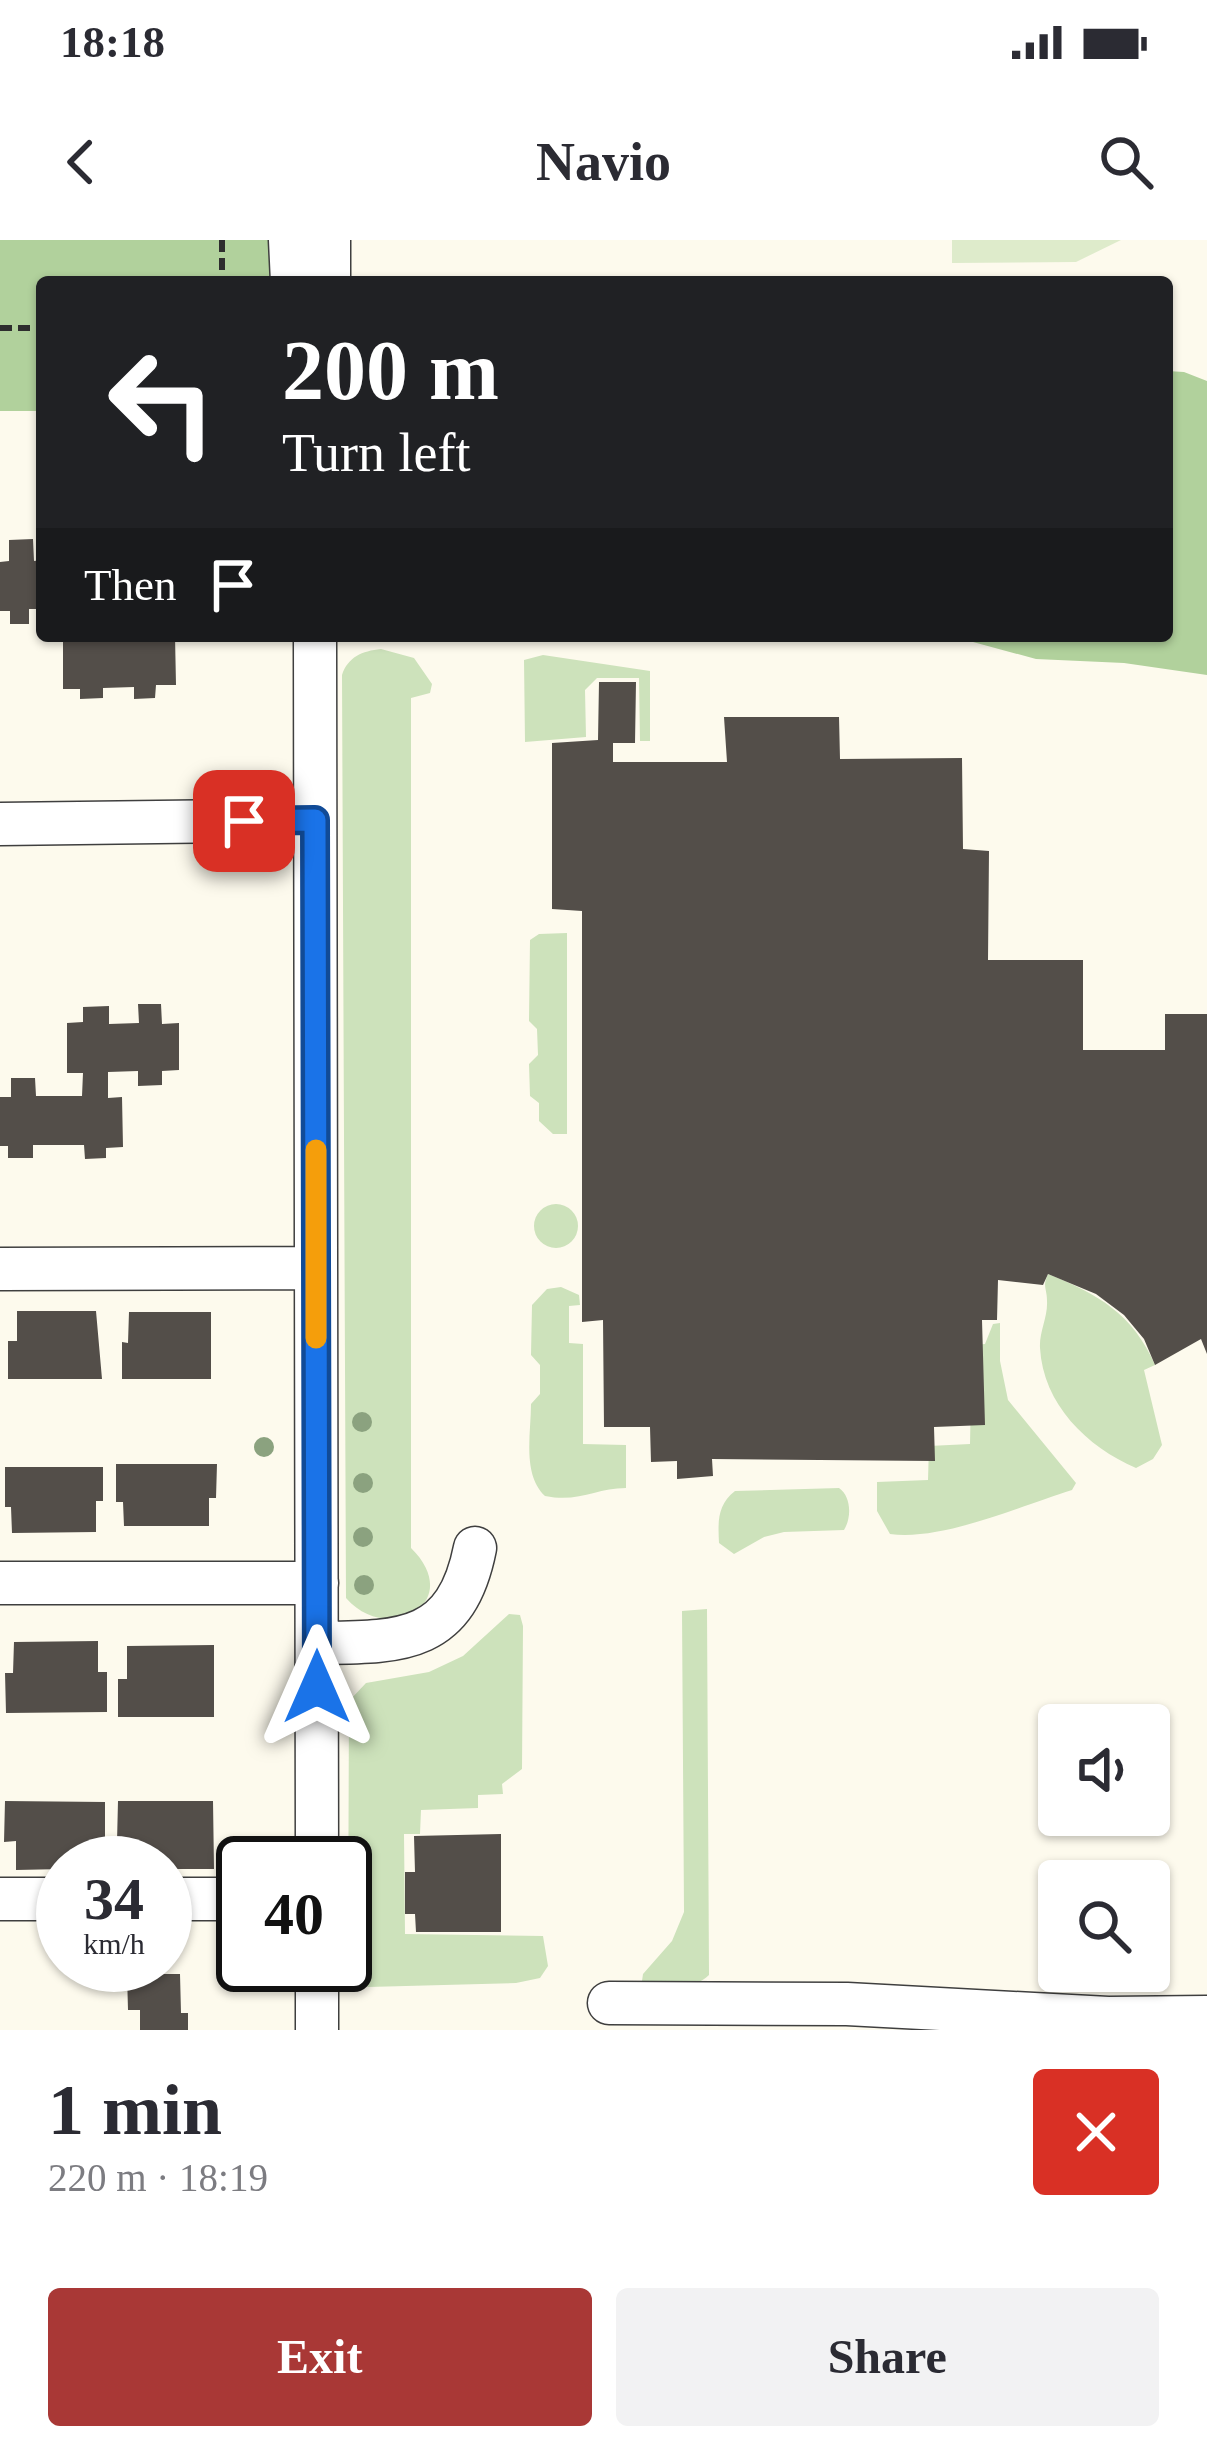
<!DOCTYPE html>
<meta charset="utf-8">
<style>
body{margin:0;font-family:Georgia,serif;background:#f2f2f3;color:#2b2b33;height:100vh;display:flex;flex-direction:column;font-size:45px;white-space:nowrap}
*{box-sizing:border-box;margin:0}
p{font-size:39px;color:#7c7c81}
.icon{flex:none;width:66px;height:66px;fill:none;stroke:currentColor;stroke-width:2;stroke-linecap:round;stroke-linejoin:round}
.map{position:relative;height:1790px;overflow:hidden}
.drawer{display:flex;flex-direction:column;background:#fff;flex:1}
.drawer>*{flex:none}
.top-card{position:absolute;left:36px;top:36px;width:1137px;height:366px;border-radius:12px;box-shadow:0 3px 9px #0004;background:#202124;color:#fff;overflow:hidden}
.buttons{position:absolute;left:1038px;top:1464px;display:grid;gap:24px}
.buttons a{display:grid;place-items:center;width:132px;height:132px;border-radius:12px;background:#fff;box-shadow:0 3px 9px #0004;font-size:60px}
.speed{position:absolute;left:36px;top:1596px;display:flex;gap:24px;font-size:60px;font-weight:700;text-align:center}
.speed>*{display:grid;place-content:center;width:156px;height:156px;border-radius:50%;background:#fff;box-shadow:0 3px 9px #0004;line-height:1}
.speed small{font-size:30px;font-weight:400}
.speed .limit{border:6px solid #111;border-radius:18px;background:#fff;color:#111}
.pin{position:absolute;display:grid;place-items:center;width:102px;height:102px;color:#fff;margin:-51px;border-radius:24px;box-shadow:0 6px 18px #0006}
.me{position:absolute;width:132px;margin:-66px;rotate:0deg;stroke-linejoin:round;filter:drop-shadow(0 0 9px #0008)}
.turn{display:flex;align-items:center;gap:42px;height:252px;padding:0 48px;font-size:54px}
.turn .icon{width:156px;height:156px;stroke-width:2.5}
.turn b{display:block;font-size:84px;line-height:102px}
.then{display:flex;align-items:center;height:114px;padding:0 48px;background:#0003;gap:24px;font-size:45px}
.round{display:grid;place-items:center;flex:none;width:126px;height:126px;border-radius:12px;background:#f2f2f3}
.summary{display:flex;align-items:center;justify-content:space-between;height:204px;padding:0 48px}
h1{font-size:72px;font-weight:700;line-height:90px}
.button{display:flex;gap:24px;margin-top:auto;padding:24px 48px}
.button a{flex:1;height:138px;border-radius:12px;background:#a93836;color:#fff;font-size:48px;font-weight:700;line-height:138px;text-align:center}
.button a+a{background:#f2f2f3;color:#2b2b33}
.status{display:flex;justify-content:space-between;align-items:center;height:84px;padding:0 60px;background:#fff;direction:ltr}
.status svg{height:33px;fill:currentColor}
header{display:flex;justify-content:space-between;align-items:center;height:156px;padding:0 48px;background:#fff;font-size:54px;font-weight:700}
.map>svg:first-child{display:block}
.green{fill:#cde2bb}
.forest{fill:#b1d19c}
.pitch{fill:#deebcb}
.building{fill:#534e49}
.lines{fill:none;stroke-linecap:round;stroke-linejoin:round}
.minor-casing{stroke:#3f3f3f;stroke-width:45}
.path{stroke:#2e2e2e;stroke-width:6;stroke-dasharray:12 6;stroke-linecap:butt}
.minor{stroke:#fff;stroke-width:42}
.tree{fill:#8ba27f}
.route-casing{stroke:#114b97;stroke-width:30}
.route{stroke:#1a73e8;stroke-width:21}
.slow{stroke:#f59e0b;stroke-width:21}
</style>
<div class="status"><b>18:18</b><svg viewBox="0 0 49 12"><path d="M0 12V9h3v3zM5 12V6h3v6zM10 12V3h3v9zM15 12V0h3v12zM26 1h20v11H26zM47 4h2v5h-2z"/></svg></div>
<header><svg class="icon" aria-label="back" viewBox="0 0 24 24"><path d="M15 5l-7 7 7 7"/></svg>Navio<svg class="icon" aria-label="search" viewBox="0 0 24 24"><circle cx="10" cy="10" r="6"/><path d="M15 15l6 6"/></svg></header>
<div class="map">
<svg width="1207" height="1790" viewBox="0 0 1207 1790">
<rect width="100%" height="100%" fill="#fdfaed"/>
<path class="green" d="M381,409L414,418L432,444L430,453L411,458V1308C466,1362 389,1407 346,1358L342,435C348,417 362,411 381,409Z
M543,415L650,431V501H640L639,438H597L585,450L586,497L525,502L524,420Z
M567,693V894H553L539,881V863L530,856L529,824L538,815L537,789L529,781L530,700L539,694Z
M534 986a22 22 0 1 1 44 0a22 22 0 1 1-44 0Z
M1048,1034C1098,1054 1133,1074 1155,1125L1144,1130L1162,1205L1153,1219L1136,1228C1087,1207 1043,1164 1040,1108C1039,1092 1048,1077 1047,1061C1047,1048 1042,1047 1048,1034Z
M561,1047L579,1055L580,1065L569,1066V1103L583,1104V1204L626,1205V1248C596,1248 579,1263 545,1256C522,1234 531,1194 531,1164L540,1154V1125L531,1115L532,1065L547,1049Z
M1000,1083V1121L1008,1160L1076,1243L1072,1250C1020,1266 943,1301 890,1294L877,1271V1242L928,1240L929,1206L970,1204L972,1105L985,1104L993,1084Z
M839,1248C851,1256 852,1277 844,1290L784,1292L764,1297L734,1314L719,1303C718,1282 717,1265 735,1251Z
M707,1369L709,1735C695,1750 661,1748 642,1741L643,1734L672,1701L684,1672L682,1371Z
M509,1374L520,1375L523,1386L522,1529L502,1544L503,1554L478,1555V1568L421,1570L420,1594H404L405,1694L543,1696L548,1726L540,1738L516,1743L368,1747L359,1741L348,1720L349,1461L366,1443L429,1432L463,1416Z"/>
<path class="forest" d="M0,0H277L279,42H42V171H0Z
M1167,131L1184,132L1207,141V435L1124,423L1036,419L951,396H1167Z"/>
<path class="pitch" d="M952,0H1121L1076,22L952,23Z"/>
<path class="building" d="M33,299L34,321L42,320V369H29V384H10V371H0V322L9,321V300Z
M63,396H175L176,445H156L155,458L134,459V447L103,448V458L80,459V449H63Z
M599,442H636L635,503H613V522H727L724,477H839L840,519L962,518L963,609L989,611L988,720H1083V810H1165V774H1207V1114L1201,1099L1155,1125L1144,1099L1124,1075L1096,1054L1048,1034L1043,1045L998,1040L997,1080H982L985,1185L934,1187L935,1221L712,1219L713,1236L677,1239V1221L651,1222L650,1187H604L603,1080L582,1082V671L552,669V503L598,500Z
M138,764H161L162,784L179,783V830L162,831V845L138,846V831L108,832V858L122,857L123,907L106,908V918L85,919L84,905H33V918H8V906H0V857H11V838H35L36,856H82L83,833H67V783L83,782V767L109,766V784L139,783Z
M17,1071H96L102,1139H8V1101H17Z
M129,1072H211V1139H122V1102L128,1103Z
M116,1224H217L216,1258H209V1286H124L123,1262H116Z
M5,1227H103V1261H96V1292L12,1293L11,1267H5Z
M98,1401V1432H107V1472L6,1473L5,1433H13L14,1402Z
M214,1405V1477H118V1439H127V1406Z
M5,1561L105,1562V1601H98V1623H63V1629L16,1630V1601L4,1602Z
M118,1561H213L214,1629H165V1623H126V1602H117Z
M501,1594V1692H416L415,1674H405V1632H415L414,1596Z
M127,1734H180L181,1773H188V1790H140V1770H128Z"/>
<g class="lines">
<g class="minor-casing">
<path id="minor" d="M290,0L292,42
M329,0V42
M315,396L317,1623
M0,584L315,580
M0,1029L316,1028
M0,1343H317
M317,1403C401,1402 456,1404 475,1308
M0,1659H63
M165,1659H243
M317,1725V1790
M609,1763L847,1764L1108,1778L1207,1777"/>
</g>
<path class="path" d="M222,0V42
M0,88H42"/>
<use href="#minor" class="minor"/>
</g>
<g class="tree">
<circle cx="362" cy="1182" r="10"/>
<circle cx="264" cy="1207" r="10"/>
<circle cx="363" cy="1243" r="10"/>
<circle cx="363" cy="1297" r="10"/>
<circle cx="364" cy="1345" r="10"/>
</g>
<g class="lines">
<g class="route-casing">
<path id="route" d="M244,581L315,580L317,1447"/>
</g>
<use href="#route" class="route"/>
<path class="slow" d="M316,910V1098"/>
</g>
</svg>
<div class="buttons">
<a><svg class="icon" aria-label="sound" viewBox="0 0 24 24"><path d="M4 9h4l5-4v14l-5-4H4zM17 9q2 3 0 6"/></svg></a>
<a><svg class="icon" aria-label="search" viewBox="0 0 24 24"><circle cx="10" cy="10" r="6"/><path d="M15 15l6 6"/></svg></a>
</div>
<div class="speed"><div>34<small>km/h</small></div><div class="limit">40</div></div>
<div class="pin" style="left:244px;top:581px;background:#d93025"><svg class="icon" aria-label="arrive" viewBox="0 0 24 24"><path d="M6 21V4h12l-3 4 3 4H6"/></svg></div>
<svg class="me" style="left:317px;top:1447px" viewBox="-20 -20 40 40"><path d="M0-17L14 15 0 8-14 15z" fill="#1a73e8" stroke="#fff" stroke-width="4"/></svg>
<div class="top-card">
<div class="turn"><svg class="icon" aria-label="left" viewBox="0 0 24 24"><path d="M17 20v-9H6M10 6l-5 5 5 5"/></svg><div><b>200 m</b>Turn left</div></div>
<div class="then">Then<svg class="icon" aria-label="arrive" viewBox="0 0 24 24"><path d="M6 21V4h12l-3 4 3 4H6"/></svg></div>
</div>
</div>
<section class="drawer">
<div class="summary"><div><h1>1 min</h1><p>220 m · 18:19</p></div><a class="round" style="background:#d93025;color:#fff"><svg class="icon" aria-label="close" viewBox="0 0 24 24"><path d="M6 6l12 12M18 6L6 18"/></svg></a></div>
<div class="button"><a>Exit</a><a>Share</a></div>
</section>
